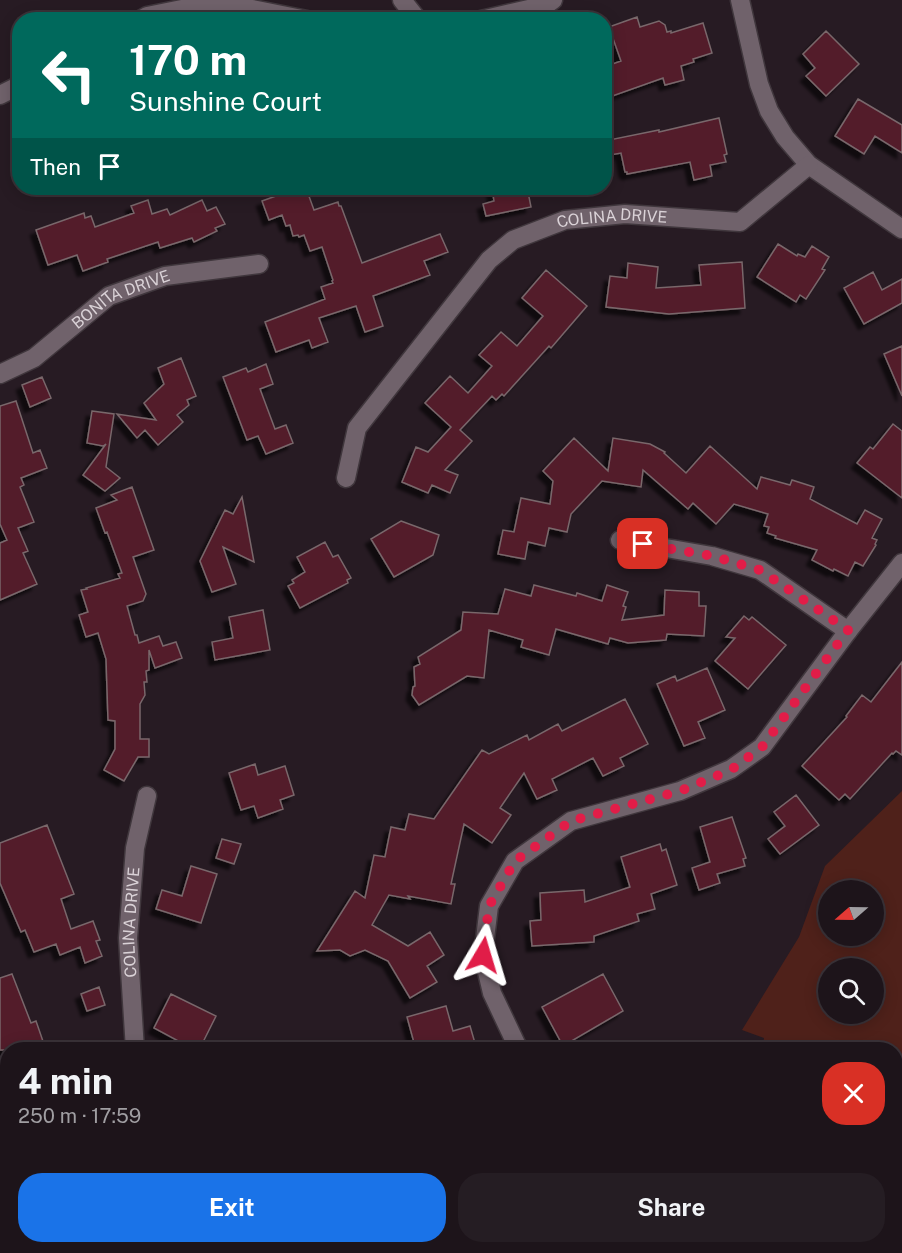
<!DOCTYPE html>
<meta charset="utf-8">
<style>
body{margin:0;font-family:"Public Sans",sans-serif;background:#251d23;color:#f1f3f6;height:100vh;display:flex;flex-direction:column;font-size:22px;white-space:nowrap}
*{box-sizing:border-box;margin:0}
p{font-size:20px;color:#a09ea2}
.icon{flex:none;width:33px;height:33px;fill:none;stroke:currentColor;stroke-width:2;stroke-linecap:round;stroke-linejoin:round}
.map{position:relative;flex:1;overflow:hidden}
.panel{position:absolute;left:0px;top:1042px;width:903px;height:212px;display:flex;flex-direction:column;background:#1d141a;border-radius:24px 24px 0 0;box-shadow:0 3px 15px #0003,0 0 0 2px #3b3339}
.panel>*{flex:none}
.banner{position:absolute;left:12px;top:12px;width:600px;height:183px;border-radius:24px;box-shadow:0 3px 15px #0003,0 0 0 2px #3b3339;background:#00695c;color:#fff;overflow:hidden}
.needle{width:39px;rotate:250deg}
.buttons{position:absolute;left:818px;top:880px;display:grid;gap:12px}
.buttons a{display:grid;place-items:center;width:66px;height:66px;border-radius:50%;background:#1d141a;box-shadow:0 3px 15px #0003,0 0 0 2px #3b3339;font-size:30px}
.pin{position:absolute;display:grid;place-items:center;width:51px;height:51px;color:#fff;margin:-26px;border-radius:12px;box-shadow:0 3px 9px #0006}
.me{position:absolute;width:66px;margin:-33px;rotate:7deg;stroke-linejoin:round;filter:drop-shadow(0 0 4px #0008)}
.turn{display:flex;align-items:center;gap:21px;height:126px;padding:0 18px;font-size:27px}
.turn .icon{width:78px;height:78px;stroke-width:2.5}
.turn b{display:block;font-size:42px;line-height:51px}
.then{display:flex;align-items:center;height:57px;padding:0 18px;background:#0003;gap:12px;font-size:22px}
.round{display:grid;place-items:center;flex:none;width:63px;height:63px;border-radius:24px;background:#251d23}
.head{display:flex;align-items:center;justify-content:space-between;height:102px;padding:0 18px}
h1{font-size:36px;font-weight:700;line-height:45px}
.primary-button{display:flex;gap:12px;margin-top:auto;padding:12px 18px}
.primary-button a{flex:1;height:69px;border-radius:24px;background:#1a73e8;color:#fff;font-size:24px;font-weight:700;line-height:69px;text-align:center}
.primary-button a+a{background:#251d23;color:#f1f3f6}
.map>svg:first-child{display:block}
.green{fill:#4f211a;fill-rule:evenodd}
.building{fill:#531a2b;stroke:#79676b;stroke-width:1.5;filter:url(#shadow)}
.lines{fill:none;stroke-linecap:round;stroke-linejoin:round}
.minor-casing{stroke:#40373d;stroke-width:21}
.minor{stroke:#70626b;stroke-width:18}
.route{stroke:#e11d48;stroke-width:10;stroke-dasharray:0 18}
.labels{text-anchor:middle;dominant-baseline:central;stroke-width:6;stroke-linejoin:round;paint-order:stroke}
.street-label{font-size:16px;fill:#dad2d7;stroke:#0d080b}
</style>
<div class="map">
<svg width="902" height="1253" viewBox="0 0 902 1253">
<defs>
<filter id="shadow"><feDropShadow dx="-5.5" dy="5.5" stdDeviation="1.5" flood-color="#0009"/></filter>
</defs>
<rect width="100%" height="100%" fill="#271b23"/>
<path class="green" d="M902,791V1253H713L714,1246H896V1050H762L764,1038L742,1030L799,937L825,866ZM828,891H873V936H828ZM828,969H873V1014H828Z"/>
<path class="building" d="M637,17L640,27L659,21L665,25L667,32L671,31V33L703,23L712,53L693,59L694,62L681,66L684,80L665,85L663,78L604,99V67L621,61L609,27Z
M826,31L859,64L826,96L806,76L815,68L803,54Z
M858,99L902,125V153L875,136L864,154L835,136Z
M719,118L727,154L724,155L726,162L710,165L712,176L694,180L690,162L627,174V172H625L621,153L604,156V141L659,130V132Z
M289,188H306L314,210L338,202L339,206H341L362,263L440,234L448,252L424,261L430,275L373,296L383,326L365,332L356,306L319,318L328,342L312,348L309,340L276,352L265,322L325,299L321,287L333,283L332,281L333,280L322,247L310,251L304,235L299,237L298,235L293,236L290,225L286,226L282,215L269,220L262,201L290,191Z
M492,188H517V195L528,192L531,207L486,216L483,204L494,201Z
M148,200L152,214L167,209L170,215L202,200L207,211L216,207L225,224L215,228L217,231L194,242L192,238L160,248L158,242L107,259L108,262L83,271L77,255L48,265L36,230L84,213L85,218L91,216L95,227L134,213L131,206Z
M778,244L797,256L798,254L805,257L812,246L829,257L822,269L825,270L806,299L800,295L796,302L757,277Z
M742,262L745,308L669,314L606,307L610,276L627,278L628,263L658,267L656,288L701,285L699,265Z
M546,270L587,306L551,348L549,346L504,396L502,394L496,400L492,396L460,430L472,441L445,470L458,475L450,493L432,485L428,493L402,482L416,447L428,452L451,427L425,403L450,376L468,393L492,366L479,355L501,332L517,346L543,316L522,298Z
M873,272L882,290L902,279V303L864,324L844,288Z
M902,346V396L884,354Z
M181,358L196,396L187,400L189,405L177,415L183,422L158,445L145,430L137,438L117,414L156,420L144,403L164,384L158,368Z
M266,364L273,384L260,389L275,429L286,425L293,443L266,454L258,436L247,440L223,377L246,368L248,372Z
M42,377L51,398L30,407L22,385Z
M16,401L33,453L40,450L47,468L21,478L24,485L20,487L34,522L18,528L28,551L23,553L37,584L0,600V543L7,540L0,524V406Z
M92,411L114,414L106,467L120,478L105,491L83,475L106,444L103,446L87,443Z
M893,424L902,431V498L857,463L870,447L873,449Z
M574,438L608,471L613,438L650,444L665,452L664,453L686,473L710,446L757,489L761,477L790,485L792,480L814,487L810,499L857,524L865,510L882,519L872,538L877,540L875,544L876,545L863,566L855,562L848,576L834,569L833,571L812,560L817,550L775,538L776,536L767,533L769,527L764,526L768,514L734,504L716,524L693,503L688,509L643,470L641,487L602,481L571,514L567,532L549,528L545,546L528,542L525,559L498,554L503,530L514,532L521,498L550,504L553,481L543,471Z
M132,487L154,550L133,557L146,594L143,601L127,606L135,635H137L139,643L159,636L163,646L176,642L182,658L155,668L149,650V670L146,671L147,682H144L145,695L140,704V739H149V757H138L124,781L104,770L115,749V721L108,720L106,659L98,633L86,637L79,615L88,612L81,590L87,589L86,588L120,578L118,574L122,573L107,532L105,533L96,508L117,500L111,495Z
M242,497L254,562L223,547L236,584L212,592L200,561L225,510L233,514Z
M401,521L439,535L433,555L394,577L371,539Z
M325,542L333,557L338,555L351,578L347,580L348,583L300,608L288,586L294,583L292,580L305,572L297,557Z
M534,585L576,596L577,593L602,601L607,585L628,592L623,606L626,607L622,620L664,615L665,590L699,592V606H706L704,636L667,634L666,640L628,643L610,638L608,644L556,629L549,655L521,647L523,640L489,630L484,678L467,676L419,705L412,695L413,687L415,686L414,667L420,664L418,657L461,630L463,612L498,614L505,589L531,596Z
M263,610L270,650L215,660L212,642L233,638L229,617Z
M744,616L749,620L752,617L786,645L748,689L715,661L735,638L726,637Z
M902,662V755L896,751L893,754L892,753L850,799L845,794L839,800L802,766L847,717L846,716L862,695L871,702Z
M707,668L725,710L698,722L705,738L684,746L657,684L675,676L677,681Z
M625,699L648,744L620,758L624,766L603,776L593,758L552,779L557,790L537,799L524,773L500,808L511,815L492,843L464,824L451,884H455L451,904L408,896L410,899L389,895L372,925L408,946L430,932L444,955L427,966L437,982L410,998L388,961L365,950L350,956L340,950L317,951L355,891L365,898L374,855L385,857L391,827L405,830L409,814L434,819L482,750L489,754L527,735L529,740L558,724L562,731Z
M255,764L258,775L285,766L294,795L280,800L283,809L258,818L254,806L241,810L229,773Z
M796,795L819,825L780,854L768,839L785,826L774,812Z
M732,817L746,858L743,859L745,866L717,874L720,883L699,890L692,868L710,862L700,827Z
M47,825L74,894L61,899L71,929L93,921L100,940L96,941L102,956L85,963L80,947L60,955L56,944L34,952L25,930L21,932L0,883V843Z
M222,839L241,844L234,864L216,858Z
M660,844L662,851L666,849L677,885L651,894L655,909L637,914L639,921L594,936V942L532,946L530,921L541,920L540,893L584,890L585,902L630,887L621,857Z
M191,866L217,874L201,923L156,909L162,890L182,896Z
M12,974L31,1023L36,1021L46,1050H0V978Z
M603,974L623,1011L563,1046L542,1007Z
M99,987L105,1005L87,1011L81,994Z
M171,994L216,1016L199,1050H195L154,1028Z
M446,1006L453,1031L470,1026L477,1050H416L407,1017Z"/>
<g class="lines">
<g class="minor-casing">
<g id="minor">
<path d="M402,0L418,20"/>
<path d="M740,0L759,84L769,111L785,137L809,165L902,229"/>
<path d="M140,20L147,16L217,2L307,20"/>
<path d="M481,20L546,5L553,0"/>
<path d="M0,95L20,85"/>
<path id="s1" d="M0,374L34,358L109,296L165,276L259,264"/>
<path id="s2" d="M346,478L357,428L489,260L513,240L565,220L625,214L740,222L809,165"/>
<path d="M620,540L712,556L760,570L848,631"/>
<path id="s3" d="M135,1050L128,938L135,848L147,796"/>
<path d="M519,1050L492,993L483,955L489,906L515,861L571,821L680,791L731,769L762,747L848,631L902,563"/>
<path d="M0,1153L8,1149"/>
<path d="M554,1253L556,1246"/>
</g>
</g>
<use href="#minor" class="minor"/>
</g>
<g class="lines">
<path class="route" d="M483,955L489,906L515,861L571,821L680,791L731,770L762,747L848,630L760,570L712,556L643,544"/>
</g>
<g class="labels">
<g class="street-label">
<text stroke="none"><textPath href="#s2" startOffset="399">COLINA DRIVE</textPath></text>
<text stroke="none"><textPath href="#s1" startOffset="144">BONITA DRIVE</textPath></text>
<text stroke="none"><textPath href="#s3" startOffset="128">COLINA DRIVE</textPath></text>
</g>
</g>
</svg>
<div class="buttons">
<a><svg class="needle" viewBox="-14 -14 28 28"><path d="M0-13l5 13h-10z" fill="#e53935"/><path d="M0 13l5-13h-10z" fill="#a09ea2"/></svg></a>
<a><svg class="icon" aria-label="search" viewBox="0 0 24 24"><circle cx="10" cy="10" r="6"/><path d="M15 15l6 6"/></svg></a>
</div>
<div class="pin" style="left:643px;top:544px;background:#d93025"><svg class="icon" aria-label="arrive" viewBox="0 0 24 24"><path d="M6 21V4h12l-3 4 3 4H6"/></svg></div>
<svg class="me" style="left:483px;top:955px" viewBox="-20 -20 40 40"><path d="M0-17L14 15 0 8-14 15z" fill="#e11d48" stroke="#fff" stroke-width="4"/></svg>
<div class="banner">
<div class="turn"><svg class="icon" aria-label="left" viewBox="0 0 24 24"><path d="M17 20v-9H6M10 6l-5 5 5 5"/></svg><div><b>170 m</b>Sunshine Court</div></div>
<div class="then">Then<svg class="icon" aria-label="arrive" viewBox="0 0 24 24"><path d="M6 21V4h12l-3 4 3 4H6"/></svg></div>
</div>
<section class="panel">
<div class="head"><div><h1>4 min</h1><p>250 m · 17:59</p></div><a class="round" style="background:#d93025;color:#fff"><svg class="icon" aria-label="close" viewBox="0 0 24 24"><path d="M6 6l12 12M18 6L6 18"/></svg></a></div>
<div class="primary-button"><a>Exit</a><a>Share</a></div>
</section>
</div>
